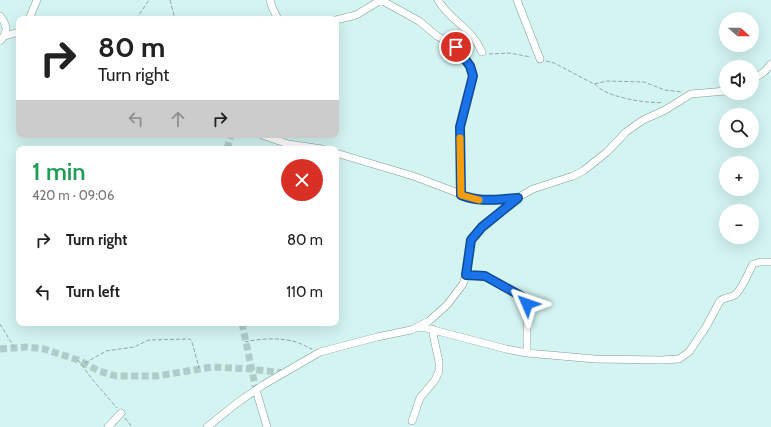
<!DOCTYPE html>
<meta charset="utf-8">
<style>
body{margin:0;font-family:Cabin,sans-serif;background:#f6f6f6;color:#222;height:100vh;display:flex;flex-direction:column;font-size:15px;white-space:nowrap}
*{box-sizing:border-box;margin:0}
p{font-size:13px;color:#767676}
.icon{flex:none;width:22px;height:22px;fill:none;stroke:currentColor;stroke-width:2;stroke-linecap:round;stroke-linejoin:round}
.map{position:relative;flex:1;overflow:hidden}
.drawer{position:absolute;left:16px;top:146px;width:323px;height:180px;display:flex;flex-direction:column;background:#fff;border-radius:8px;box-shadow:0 4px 16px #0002}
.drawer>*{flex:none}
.top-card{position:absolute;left:16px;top:16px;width:323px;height:122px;border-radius:8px;box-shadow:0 4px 16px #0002;background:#fff;color:#222;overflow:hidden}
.needle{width:26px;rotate:110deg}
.buttons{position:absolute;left:719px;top:12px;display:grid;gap:8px}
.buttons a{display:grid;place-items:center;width:40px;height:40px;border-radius:50%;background:#fff;box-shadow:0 4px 16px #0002;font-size:20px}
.pin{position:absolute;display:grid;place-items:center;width:34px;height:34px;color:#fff;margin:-17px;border:2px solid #fff;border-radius:50%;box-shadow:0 1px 4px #0007}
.me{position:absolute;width:44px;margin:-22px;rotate:313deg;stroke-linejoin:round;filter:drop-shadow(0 0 3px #0008)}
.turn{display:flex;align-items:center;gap:14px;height:84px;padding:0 16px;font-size:18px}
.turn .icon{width:52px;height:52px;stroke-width:2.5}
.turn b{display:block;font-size:28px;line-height:34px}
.lanes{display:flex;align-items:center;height:38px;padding:0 16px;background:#0003;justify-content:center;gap:20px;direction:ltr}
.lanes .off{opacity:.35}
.round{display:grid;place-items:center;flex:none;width:42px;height:42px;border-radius:21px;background:#f6f6f6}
.headline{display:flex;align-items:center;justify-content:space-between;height:68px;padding:0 16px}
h1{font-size:24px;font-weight:600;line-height:30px;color:#1e9e55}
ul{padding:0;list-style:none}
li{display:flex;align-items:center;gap:12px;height:52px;padding:0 16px}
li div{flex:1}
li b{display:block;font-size:15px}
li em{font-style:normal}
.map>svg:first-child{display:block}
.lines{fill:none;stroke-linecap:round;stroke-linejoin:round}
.minor-tunnel{stroke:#afccc9;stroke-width:7;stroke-dasharray:7 3.5;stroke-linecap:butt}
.minor-casing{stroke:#7e9d9b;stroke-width:8}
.path{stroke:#8da6a4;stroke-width:1;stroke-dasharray:4 2;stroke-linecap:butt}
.minor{stroke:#fff;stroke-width:7}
.route-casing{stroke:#114b97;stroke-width:10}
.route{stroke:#1a73e8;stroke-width:7}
.slow{stroke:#f59e0b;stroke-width:7}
</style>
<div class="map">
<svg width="771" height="427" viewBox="0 0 771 427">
<rect width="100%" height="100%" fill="#d3f4f1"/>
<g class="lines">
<path class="minor-tunnel" d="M227,149L231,135
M242,323L256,390
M0,349L27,347L44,349L78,360L99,371L116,376H157L212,367L251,369L285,373"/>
<g class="minor-casing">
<path id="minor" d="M270,0L272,7L278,19
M381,0L419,21L437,36L452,44L471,66L473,76L460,127L461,195
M438,0C450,21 471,27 482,52
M517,0L540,59
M0,16C7,25 9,32 0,41
M29,19L37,0
M336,20L356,15L381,0
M5,36L19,32
M752,80L764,72L771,64
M262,135L288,144L322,149
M336,153L413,176L474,199L490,201L517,198
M466,275H475L489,278L525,299L527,309V353
M417,328H426L506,349L527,353L595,359L661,360L679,359L689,352L706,327L720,301C724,297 730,298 735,295C743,288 748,273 753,264L760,262H771
M256,390L267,427
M412,421L420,398L435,380L439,371V362L432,329
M108,427L121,413
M207,427L237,403L263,385L320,352L377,337L411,330L429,321L447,305L463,284L466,275L471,240L482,227L517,198L533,189L573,176L583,171L607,152L626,132L643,120L665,110L691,94L726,91"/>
</g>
<path class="path" d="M170,0L175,19
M136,19L149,0
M461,44L471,48
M489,54L509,53L531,57
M546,61L554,63L594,84L607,81L644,82L665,90L682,92
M595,84C603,95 634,101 648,102C653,103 658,102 663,103
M0,324L14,347
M245,342C261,338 286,337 301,344C305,345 308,348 312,349
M78,360L92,379L117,408
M85,363L106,351L134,347L149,340L186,339H190L192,342L199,368
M125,418L132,427"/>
<use href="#minor" class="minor"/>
</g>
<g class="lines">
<g class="route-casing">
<path id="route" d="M456,47L470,66L473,76L460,127L461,195C481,203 497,199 518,198L482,227L471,240L466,275L485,276L521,296L525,299L527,304"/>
</g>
<use href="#route" class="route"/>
<path class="slow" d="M460,138L461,195L479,200"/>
</g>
</svg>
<div class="buttons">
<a><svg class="needle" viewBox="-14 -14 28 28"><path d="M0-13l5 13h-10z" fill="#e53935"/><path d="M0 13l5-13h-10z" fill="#767676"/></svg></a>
<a><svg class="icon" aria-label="sound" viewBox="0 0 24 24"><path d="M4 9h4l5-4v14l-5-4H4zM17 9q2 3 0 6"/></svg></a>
<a><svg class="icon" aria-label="search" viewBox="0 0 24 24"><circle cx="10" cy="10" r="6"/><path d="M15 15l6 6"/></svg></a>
<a>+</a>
<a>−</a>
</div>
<div class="pin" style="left:456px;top:47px;background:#d93025"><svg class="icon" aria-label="arrive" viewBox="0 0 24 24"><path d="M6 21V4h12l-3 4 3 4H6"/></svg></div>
<svg class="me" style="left:527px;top:304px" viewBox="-20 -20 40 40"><path d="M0-17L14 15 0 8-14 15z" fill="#1a73e8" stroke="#fff" stroke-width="4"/></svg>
<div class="top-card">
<div class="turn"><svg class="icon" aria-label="right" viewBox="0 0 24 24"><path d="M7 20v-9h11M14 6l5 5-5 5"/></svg><div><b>80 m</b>Turn right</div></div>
<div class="lanes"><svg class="icon off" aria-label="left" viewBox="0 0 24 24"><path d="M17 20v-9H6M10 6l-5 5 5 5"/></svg><svg class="icon off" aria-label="ahead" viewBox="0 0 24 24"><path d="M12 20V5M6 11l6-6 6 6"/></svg><svg class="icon" aria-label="right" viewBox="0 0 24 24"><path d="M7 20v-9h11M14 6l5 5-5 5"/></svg></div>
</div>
<section class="drawer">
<div class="headline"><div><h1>1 min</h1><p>420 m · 09:06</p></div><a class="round" style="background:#d93025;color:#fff"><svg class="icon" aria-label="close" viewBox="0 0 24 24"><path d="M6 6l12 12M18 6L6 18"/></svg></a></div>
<ul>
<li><svg class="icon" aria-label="right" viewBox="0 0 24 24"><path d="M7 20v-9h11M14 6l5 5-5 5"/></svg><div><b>Turn right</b></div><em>80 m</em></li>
<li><svg class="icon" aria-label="left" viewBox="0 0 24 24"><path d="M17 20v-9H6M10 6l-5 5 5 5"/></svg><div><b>Turn left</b></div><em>110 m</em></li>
</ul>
</section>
</div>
